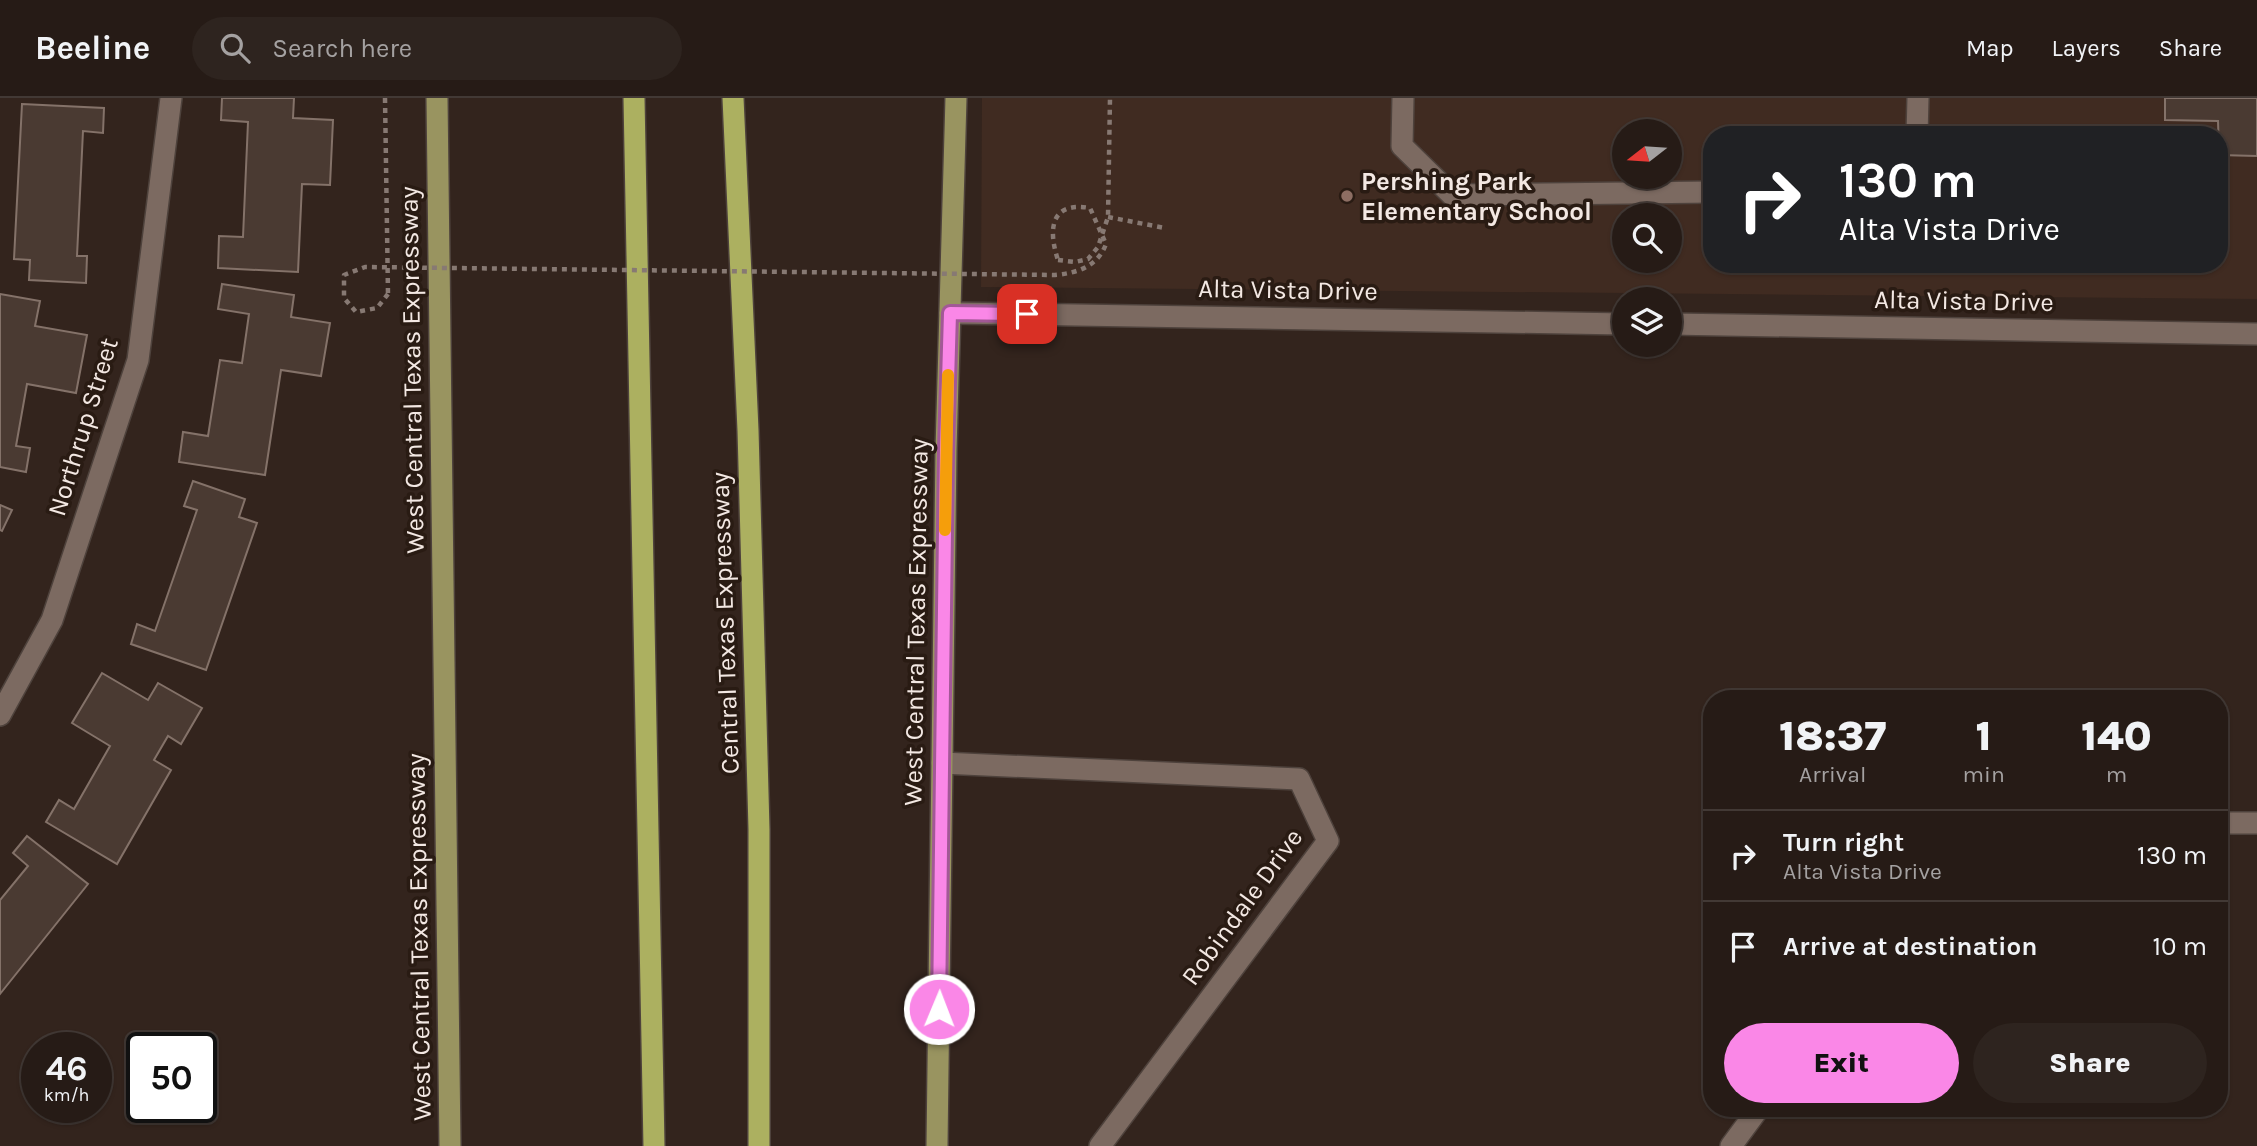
<!DOCTYPE html>
<html lang="en">
<head>
<meta charset="utf-8">
<style>
	body { margin:0; font-family:Karla,sans-serif; background:#2e241f; color:#f1f3f6; height:100vh; display:flex; flex-direction:column; font-size:26px; white-space:nowrap }
	* { box-sizing:border-box; margin:0 }
	p { font-size:23px; color:#a4a1a1 }
	.icon { flex:none; width:38px; height:38px; fill:none; stroke:currentColor; stroke-width:2; stroke-linecap:round; stroke-linejoin:round }
	.map { position:relative; flex:1; overflow:hidden }
	.panel { position:absolute; left:1703px; top:592px; width:525px; height:427px; display:flex; flex-direction:column; background:#261b16; border-radius:28px; box-shadow:0 2px 5px #0004,0 0 0 2px #423935 }
	.panel>* { flex:none }
	.guide { position:absolute; left:1703px; top:28px; width:525px; height:147px; border-radius:28px; box-shadow:0 2px 5px #0004,0 0 0 2px #423935; background:#202124; color:#fff; overflow:hidden }
	.needle { width:46px; rotate:253deg }
	.controls { position:absolute; left:1612px; top:21px; display:grid; gap:14px }
	.controls a { display:grid; place-items:center; width:70px; height:70px; border-radius:50%; background:#261b16; box-shadow:0 2px 5px #0004,0 0 0 2px #423935; font-size:35px }
	.speed { position:absolute; left:21px; top:934px; display:flex; gap:14px; font-size:35px; font-weight:700; text-align:center }
	.speed>* { display:grid; place-content:center; width:91px; height:91px; border-radius:50%; background:#261b16; box-shadow:0 2px 5px #0004,0 0 0 2px #423935; line-height:1 }
	.speed small { font-size:18px; font-weight:400 }
	.speed .limit { border:4px solid #111; border-radius:10px; background:#fff; color:#111 }
	.pin { position:absolute; display:grid; place-items:center; width:60px; height:60px; color:#fff; margin:-30px; border-radius:14px; box-shadow:0 4px 10px #0006 }
	.me { position:absolute; width:77px; margin:-38px; rotate:1deg; stroke-linejoin:round; filter:drop-shadow(0 0 5px #0008) }
	.turn { display:flex; align-items:center; gap:24px; height:147px; padding:0 21px; font-size:32px }
	.turn .icon { width:91px; height:91px; stroke-width:2.5 }
	.turn b { display:block; font-size:49px; line-height:60px }
	.eta { display:flex; justify-content:space-evenly; align-items:center; height:119px; text-align:center }
	.eta b { font-size:42px; font-weight:800; line-height:49px }
	.button { display:flex; gap:14px; margin-top:auto; padding:14px 21px }
	.button a { flex:1; height:80px; border-radius:42px; background:#fa87e7; color:#111; font-size:28px; font-weight:800; line-height:80px; text-align:center }
	.button a+a { background:#2e241f; color:#f1f3f6 }
	ul { padding:0; list-style:none }
	li { display:flex; align-items:center; gap:21px; height:91px; padding:0 21px; border-top:2px solid #423935 }
	li div { flex:1 }
	li b { display:block; font-size:26px }
	li em { font-style:normal }
	header { display:flex; align-items:center; gap:42px; box-sizing:border-box; height:98px; padding:0 35px; background:#261b16; border-bottom:2px solid #423935 }
	header strong { font-size:33px }
	nav { display:flex; gap:38px; margin-inline-start:auto; font-size:24px }
	.search { width:490px; height:63px; background:#2e241f; display:flex; align-items:center; gap:18px; box-sizing:border-box; padding:0 24px; border-radius:38px; color:#a4a1a1; font-size:26px }
	.map>svg:first-child { display:block }
</style>
</head>
<body>
<header>
<strong>Beeline</strong>
<div class="search"><svg class="icon" aria-label="search" viewBox="0 0 24 24"><circle cx="10" cy="10" r="6"/><path d="M15 15l6 6"/></svg>Search here</div>
<nav><a>Map</a><a>Layers</a><a>Share</a></nav>
</header>
<div class="map">
<svg width="2257" height="1048" viewBox="0 0 2257 1048">
	<rect width="100%" height="100%" fill="#33241d"/>
	<path fill="#402b21" fill-rule="evenodd" d="M982 0H2257V201L981 189ZM1624 33H1670V79H1624ZM1712 37H2219V166H1712ZM1624 117H1670V163H1624Z"/>
	<g fill="#4a3a32" stroke="#847269" stroke-width="2">
		<path d="M222 0H294L293 20 333 22 330 87 302 86 298 174 218 170 219 138 243 139 248 24 221 22Z"/>
		<path d="M2165 0H2257V58L2219 57 2218 23 2165 22Z"/>
		<path d="M22 6 104 10 103 35 83 33 77 158H87L86 185 29 182 30 162 14 161Z"/>
		<path d="M222 186 294 197 291 219 330 225 321 278 281 272 265 377 179 364 183 334 208 338 220 262 242 265 249 216 218 211Z"/>
		<path d="M0 196 40 203 35 228 87 237 76 295 27 286 16 348 30 350 26 374 0 369Z"/>
		<path d="M193 383 245 401 239 419 257 425 206 572 131 546 137 526 155 533 197 412 184 408Z"/>
		<path d="M0 407 12 412 2 433 0 432Z"/>
		<path d="M102 575 148 602 158 585 202 610 181 646 168 638 154 662 171 672 117 766 46 724 59 702 74 711 110 648 72 625Z"/>
		<path d="M27 738 88 786 0 896V802L28 768 13 755Z"/>
	</g>
	<g fill="none" stroke-linecap="round" stroke-linejoin="round">
		<g stroke="#4e423c" stroke-width="24">
			<g id="minor">
				<path d="M1403 0 1402 48 1452 97 1712 94"/>
				<path d="M1917 37 1918 0"/>
				<path d="M950 215 1624 226"/>
				<path d="M1670 226 2257 236"/>
				<path d="M0 617 52 522 138 262 171 0"/>
				<path d="M942 665 1299 681 1328 743 1100 1048"/>
				<path d="M2219 725H2257"/>
				<path d="M1731 1048 1759 1010"/>
			</g>
		</g>
		<g stroke="#4e423c" stroke-width="24">
			<g id="major">
				<path d="M437 0 450 1048"/>
				<path d="M937 1048 946 352 956 0"/>
			</g>
		</g>
		<g stroke="#4e423c" stroke-width="24">
			<g id="highway">
				<path d="M634 0 654 1048"/>
				<path d="M733 0 748 332 759 731V1048"/>
			</g>
		</g>
		<g stroke="#877973" stroke-width="4.5" stroke-dasharray="5 5" stroke-linecap="butt">
			<path d="M385 0 388 196"/>
			<path d="M1108 119 1165 130"/>
			<path d="M1058 162 1075 164 1088 161 1098 149 1108 119 1110 0"/>
		</g>
		<use href="#minor" stroke="#7c6a61" stroke-width="21"/>
		<use href="#major" stroke="#999460" stroke-width="21"/>
		<use href="#highway" stroke="#acb060" stroke-width="21"/>
		<path stroke="#877973" stroke-width="4.5" stroke-dasharray="5 5" stroke-linecap="butt" d="M388 196 377 210 356 214 344 200V177L365 169 1055 177C1078 175 1098 168 1106 146L1090 110C1050 103 1048 132 1058 162"/>
	</g>
	<g fill="none" stroke-linecap="round" stroke-linejoin="round">
		<g stroke="#a25896" stroke-width="18">
			<path id="route" d="M939 911 946 352 950 215 1027 216"/>
		</g>
		<use href="#route" stroke="#fa87e7" stroke-width="12"/>
		<path stroke="#f59e0b" stroke-width="12" d="M945 432 948 277"/>
	</g>
	<circle fill="#8d6e63" stroke="#291b13" stroke-width="2.5" cx="1347" cy="98" r="7"/>
	<g text-anchor="middle" dominant-baseline="central" stroke-width="7" stroke-linejoin="round" paint-order="stroke">
		<g font-size="26" font-weight="bold" fill="#f3e8e3" stroke="#291b13" text-anchor="start">
			<text x="1361" y="83">Pershing Park<tspan x="1361" dy="30">Elementary School</tspan></text>
		</g>
		<g font-size="26" fill="#f3e8e3" stroke="#291b13">
			<text transform="translate(1288 192) rotate(1)">Alta Vista Drive</text>
			<text transform="translate(1964 203) rotate(1)">Alta Vista Drive</text>
			<text transform="translate(412 272) rotate(-91)">West Central Texas Expressway</text>
			<text transform="translate(83 329) rotate(-73)">Northrup Street</text>
			<text transform="translate(916 524) rotate(-89)">West Central Texas Expressway</text>
			<text transform="translate(725 525) rotate(-92)">Central Texas Expressway</text>
			<text transform="translate(1242 809) rotate(-54)">Robindale Drive</text>
			<text transform="translate(419 839) rotate(-91)">West Central Texas Expressway</text>
		</g>
	</g>
</svg>
<div class="controls">
<a><svg class="needle" viewBox="-14 -14 28 28"><path d="M0-13l5 13h-10z" fill="#e53935"/><path d="M0 13l5-13h-10z" fill="#a4a1a1"/></svg></a>
<a><svg class="icon" aria-label="search" viewBox="0 0 24 24"><circle cx="10" cy="10" r="6"/><path d="M15 15l6 6"/></svg></a>
<a><svg class="icon" aria-label="layers" viewBox="0 0 24 24"><path d="M12 4l9 5-9 5-9-5zM3 14l9 5 9-5"/></svg></a>
</div>
<div class="speed"><div>46<small>km/h</small></div><div class="limit">50</div></div>
<div class="pin" style="left:1027px;top:216px;background:#d93025"><svg class="icon" aria-label="arrive" viewBox="0 0 24 24"><path d="M6 21V4h12l-3 4 3 4H6"/></svg></div>
<svg class="me" style="left:939px;top:911px" viewBox="-20 -20 40 40"><circle r="17" fill="#fa87e7" stroke="#fff" stroke-width="3"/><path d="M0-11L8 9 0 5-8 9z" fill="#fff"/></svg>
<div class="guide">
<div class="turn"><svg class="icon" aria-label="right" viewBox="0 0 24 24"><path d="M7 20v-9h11M14 6l5 5-5 5"/></svg><div><b>130 m</b>Alta Vista Drive</div></div>
</div>
<section class="panel">
<div class="eta">
<div><b>18:37</b><p>Arrival</p></div>
<div><b>1</b><p>min</p></div>
<div><b>140</b><p>m</p></div>
</div>
<ul>
<li><svg class="icon" aria-label="right" viewBox="0 0 24 24"><path d="M7 20v-9h11M14 6l5 5-5 5"/></svg><div><b>Turn right</b><p>Alta Vista Drive</p></div><em>130 m</em></li>
<li><svg class="icon" aria-label="arrive" viewBox="0 0 24 24"><path d="M6 21V4h12l-3 4 3 4H6"/></svg><div><b>Arrive at destination</b></div><em>10 m</em></li>
</ul>
<div class="button"><a>Exit</a><a>Share</a></div>
</section>
</div>
</body>
</html>
